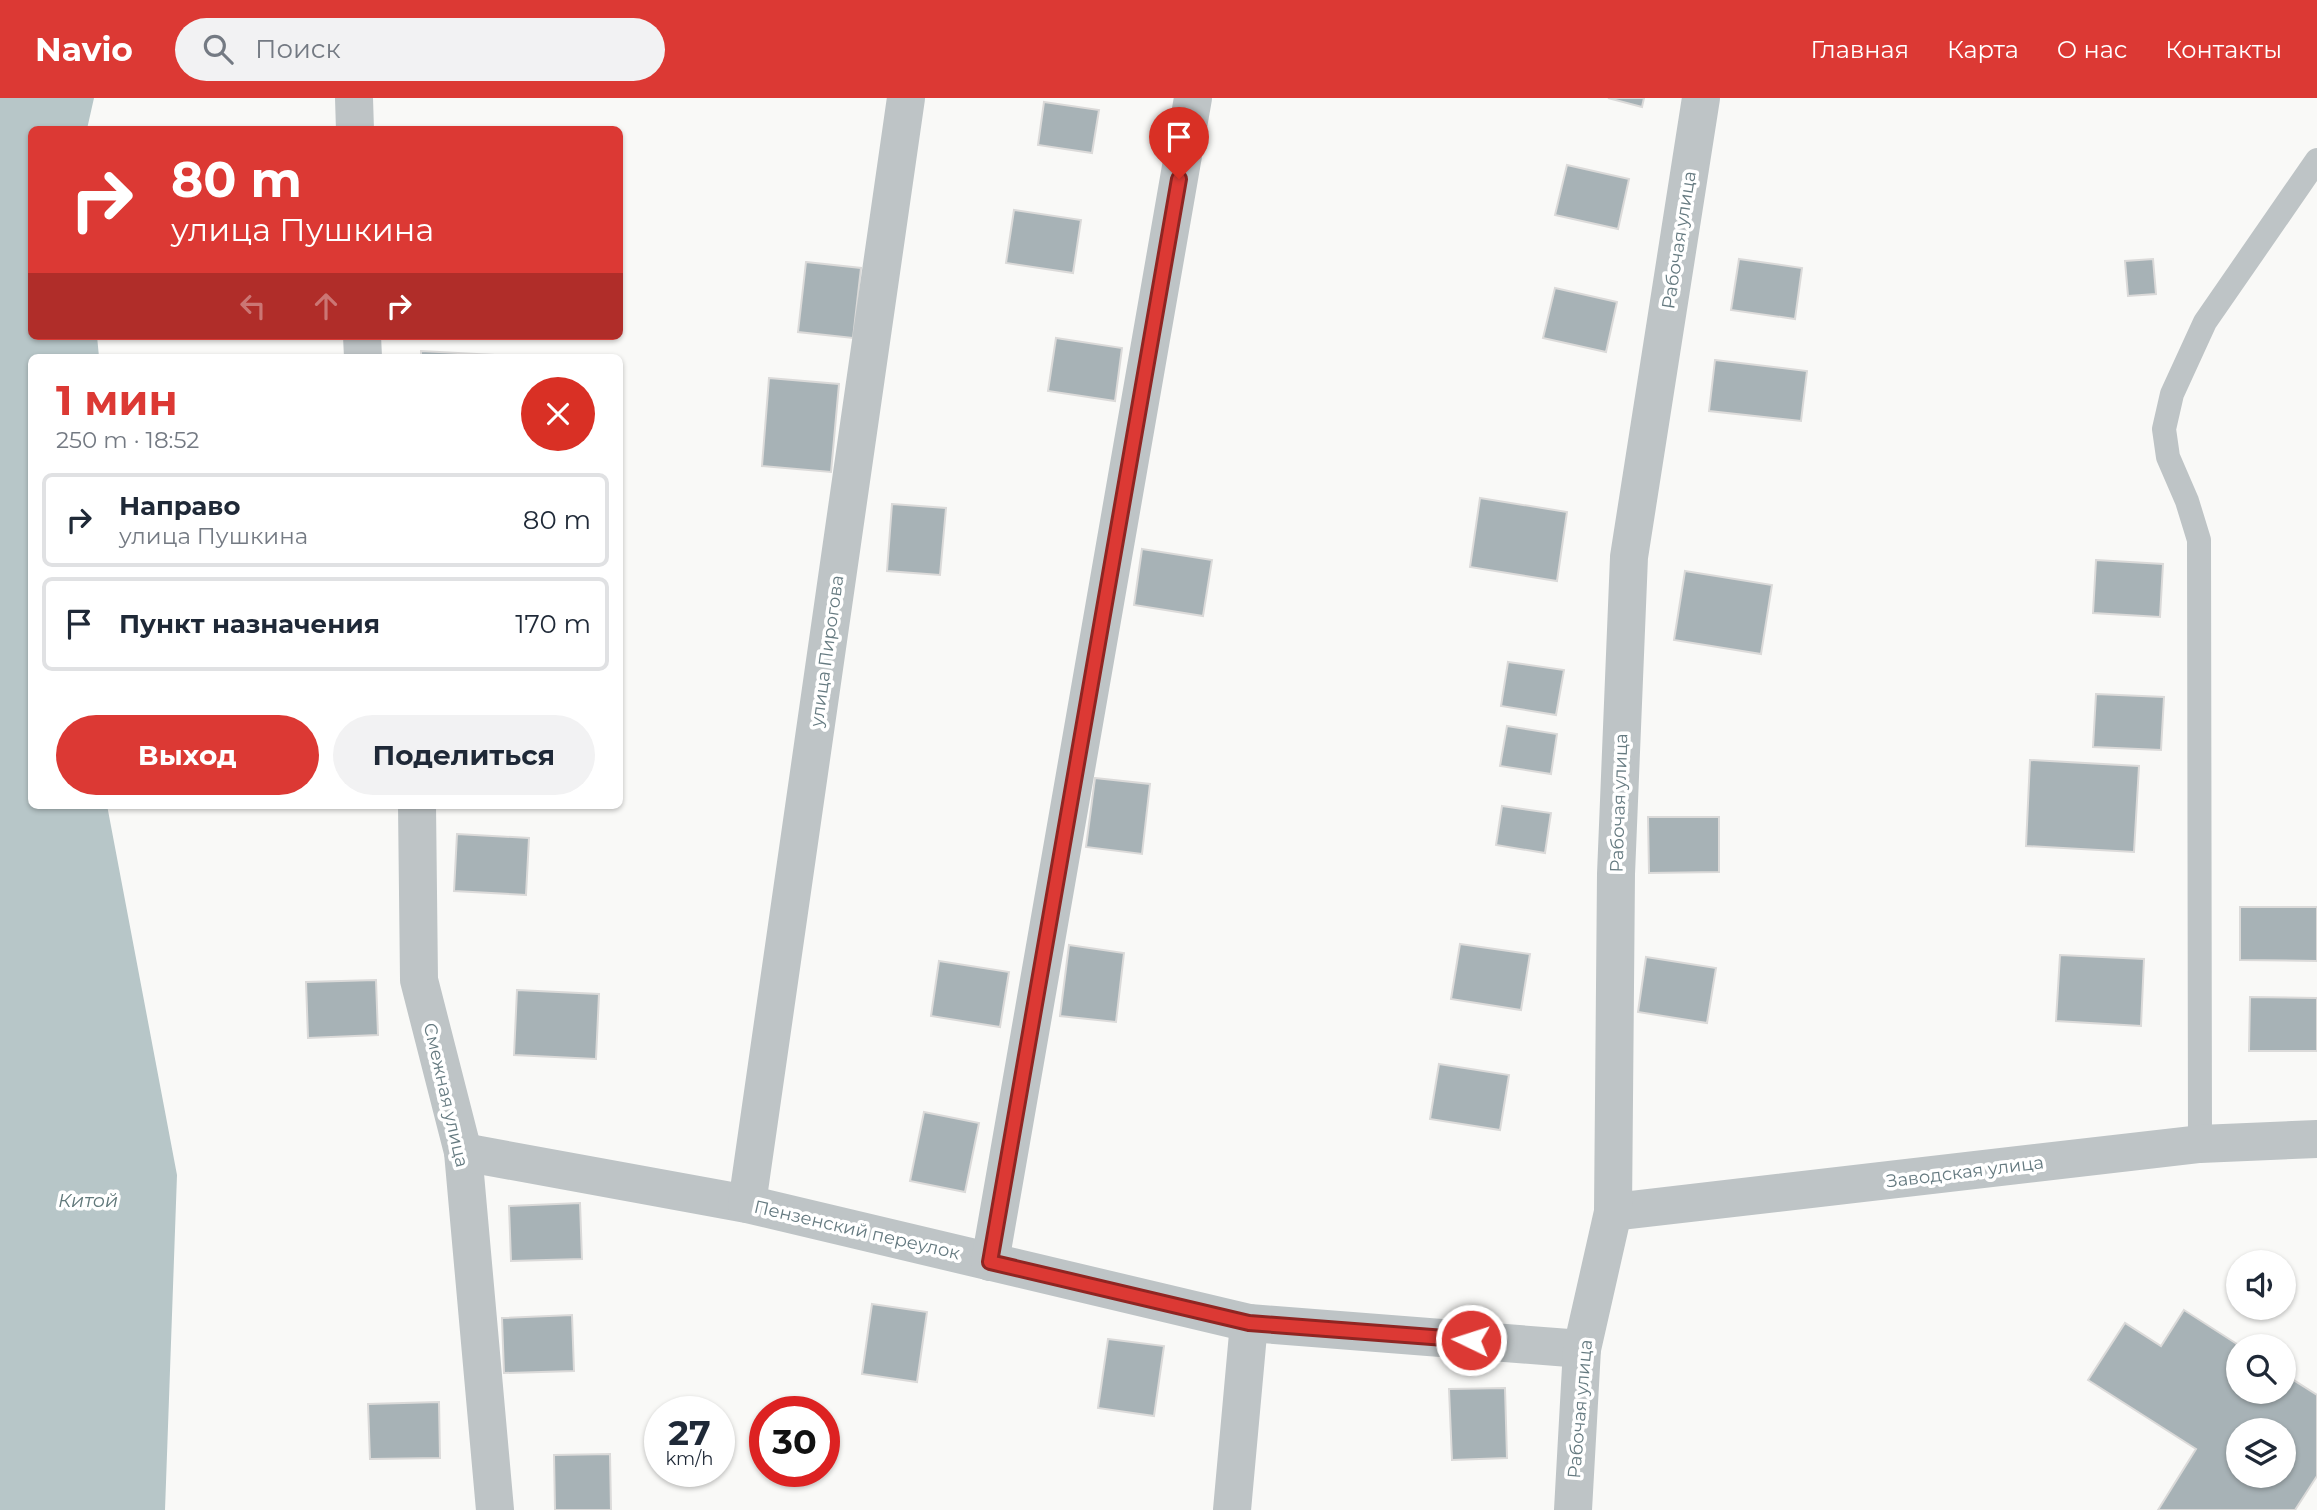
<!DOCTYPE html>
<html lang="ru">
<head>
<meta charset="utf-8">
<style>
	body { margin:0; font-family:Montserrat,sans-serif; background:#f2f2f3; color:#1f2937; height:100vh; display:flex; flex-direction:column; font-size:26px; white-space:nowrap }
	* { box-sizing:border-box; margin:0 }
	p { font-size:23px; color:#747a83 }
	.icon { flex:none; width:38px; height:38px; fill:none; stroke:currentColor; stroke-width:2; stroke-linecap:round; stroke-linejoin:round }
	.map { position:relative; flex:1; overflow:hidden }
	.sheet { position:absolute; left:28px; top:256px; width:595px; height:455px; display:flex; flex-direction:column; background:#fff; border-radius:10px; box-shadow:0 2px 5px #0004 }
	.sheet>* { flex:none }
	.top-card { position:absolute; left:28px; top:28px; width:595px; height:214px; border-radius:10px; box-shadow:0 2px 5px #0004; background:#dc3934; color:#fff; overflow:hidden }
	.tools { position:absolute; left:2226px; top:1152px; display:grid; gap:14px }
	.tools a { display:grid; place-items:center; width:70px; height:70px; border-radius:50%; background:#fff; box-shadow:0 2px 5px #0004; font-size:35px }
	.speed { position:absolute; left:644px; top:1298px; display:flex; gap:14px; font-size:35px; font-weight:700; text-align:center }
	.speed>* { display:grid; place-content:center; width:91px; height:91px; border-radius:50%; background:#fff; box-shadow:0 2px 5px #0004; line-height:1 }
	.speed small { font-size:18px; font-weight:400 }
	.speed .limit { border:10px solid #d22; background:#fff; color:#111 }
	.pin { position:absolute; display:grid; place-items:center; width:60px; height:60px; color:#fff; margin:-72px -30px; border-radius:50% 50% 50% 0; rotate:-45deg; box-shadow:0 0 7px #0007 }
	.pin .icon { rotate:45deg }
	.me { position:absolute; width:77px; margin:-38px; rotate:274deg; stroke-linejoin:round; filter:drop-shadow(0 0 5px #0008) }
	.turn { display:flex; align-items:center; gap:24px; height:147px; padding:0 28px; font-size:32px }
	.turn .icon { width:91px; height:91px; stroke-width:2.5 }
	.turn b { display:block; font-size:49px; line-height:60px }
	.lanes { display:flex; align-items:center; height:66px; padding:0 28px; background:#0003; justify-content:center; gap:35px; direction:ltr }
	.lanes .off { opacity:.35 }
	.round { display:grid; place-items:center; flex:none; width:74px; height:74px; border-radius:37px; background:#f2f2f3 }
	.overview { display:flex; align-items:center; justify-content:space-between; height:119px; padding:0 28px }
	h1 { font-size:42px; font-weight:700; line-height:52px; color:#dc3934 }
	.action { display:flex; gap:14px; margin-top:auto; padding:14px 28px }
	.action a { flex:1; height:80px; border-radius:42px; background:#dc3934; color:#fff; font-size:28px; font-weight:700; line-height:80px; text-align:center }
	.action a+a { background:#f2f2f3; color:#1f2937 }
	ul { padding:0; list-style:none }
	li { display:flex; align-items:center; gap:21px; height:94px; margin:0 14px 10px; padding:0 14px; border:4px solid #e0e1e3; border-radius:10px }
	li div { flex:1 }
	li b { display:block; font-size:26px }
	li em { font-style:normal }
	header { display:flex; align-items:center; gap:42px; box-sizing:border-box; height:98px; padding:0 35px; background:#dc3934; color:#fff }
	header strong { font-size:33px }
	nav { display:flex; gap:38px; margin-inline-start:auto; font-size:24px }
	.search { width:490px; height:63px; background:#f2f2f3; display:flex; align-items:center; gap:18px; box-sizing:border-box; padding:0 24px; border-radius:38px; color:#747a83; font-size:26px }
	.map>svg:first-child { display:block }
</style>
</head>
<body>
<header>
<strong>Navio</strong>
<div class="search"><svg class="icon" aria-label="search" viewBox="0 0 24 24"><circle cx="10" cy="10" r="6"/><path d="M15 15l6 6"/></svg>Поиск</div>
<nav><a>Главная</a><a>Карта</a><a>О нас</a><a>Контакты</a></nav>
</header>
<div class="map">
<svg width="2317" height="1412" viewBox="0 0 2317 1412">
	<rect width="100%" height="100%" fill="#f9f9f7"/>
	<path fill="#b7c6c8" d="M0 0H94L87 31 32 32V238H97L99 259H32V707H107L177 1077 165 1412H0Z"/>
	<g fill="#a7b2b6" stroke="#dbdad9" stroke-width="2" fill-rule="evenodd">
		<path d="M1608 0H1644L1642 9Z"/>
		<path d="M1044 4 1099 12 1092 55 1038 47Z"/>
		<path d="M1567 67 1629 81 1618 131 1555 117Z"/>
		<path d="M1014 112 1081 122 1073 175 1006 165Z"/>
		<path d="M1739 161 1802 170 1795 221 1731 212Z"/>
		<path d="M2153 161 2156 196 2128 198 2125 163Z"/>
		<path d="M806 164 861 170 853 240 798 234Z"/>
		<path d="M1555 190 1617 204 1606 254 1543 240Z"/>
		<path d="M1056 240 1122 250 1115 303 1048 293Z"/>
		<path d="M421 253 494 257V259H421Z"/>
		<path d="M1715 262 1807 273 1801 323 1709 313Z"/>
		<path d="M769 280 839 286 831 374 762 368Z"/>
		<path d="M1480 400 1567 414 1557 483 1470 469Z"/>
		<path d="M892 406 946 410 940 477 887 473Z"/>
		<path d="M1142 451 1212 462 1203 518 1134 507Z"/>
		<path d="M2096 462 2163 466 2160 519 2093 515Z"/>
		<path d="M1685 473 1772 487 1761 556 1674 542Z"/>
		<path d="M1508 564 1564 572 1556 617 1501 608Z"/>
		<path d="M2096 596 2164 599 2161 652 2093 649Z"/>
		<path d="M1507 628 1557 636 1551 676 1500 668Z"/>
		<path d="M2030 662 2139 668 2134 754 2026 748Z"/>
		<path d="M1095 680 1150 686 1142 756 1086 749Z"/>
		<path d="M1502 708 1551 715 1545 755 1496 747Z"/>
		<path d="M1648 719H1719V774L1649 775Z"/>
		<path d="M457 736 529 740 526 797 454 793Z"/>
		<path d="M2240 809H2317V863L2240 862Z"/>
		<path d="M1460 846 1530 856 1521 912 1451 901Z"/>
		<path d="M1069 847 1124 855 1116 924 1060 918Z"/>
		<path d="M2060 857 2144 861 2141 928 2056 923Z"/>
		<path d="M1646 859 1716 870 1707 925 1638 914Z"/>
		<path d="M939 863 1009 874 1000 929 931 918Z"/>
		<path d="M376 882 378 937 308 940 306 884Z"/>
		<path d="M517 892 599 896 596 961 514 957Z"/>
		<path d="M2250 899 2317 900V953H2249Z"/>
		<path d="M1439 966 1509 977 1500 1032 1430 1021Z"/>
		<path d="M924 1014 979 1025 965 1094 910 1083Z"/>
		<path d="M580 1105 582 1161 511 1163 509 1108Z"/>
		<path d="M872 1206 927 1214 917 1284 862 1276Z"/>
		<path d="M2184 1212 2240 1248 2238 1293H2284V1276L2317 1297V1378L2295 1412H2158L2196 1351 2088 1282 2125 1225 2161 1248ZM2238 1332H2284V1377H2238Z"/>
		<path d="M572 1217 574 1273 504 1275 502 1220Z"/>
		<path d="M1108 1241 1164 1248 1154 1318 1098 1310Z"/>
		<path d="M1505 1290 1507 1360 1452 1362 1449 1291Z"/>
		<path d="M439 1304 440 1360 370 1361 368 1306Z"/>
		<path d="M610 1356 611 1412H555L554 1357Z"/>
	</g>
	<g fill="none" stroke-linecap="round" stroke-linejoin="round">
		<path stroke="#bec4c6" stroke-width="24" d="M2200 1046 2199 442 2187 403 2168 359 2164 331 2172 296 2205 224 2317 62"/>
		<g stroke="#bec4c6" stroke-width="38">
			<path d="M354 0 355 32"/>
			<path d="M362 238 363 259"/>
			<path d="M417 707 419 882 463 1054 495 1412"/>
			<path d="M463 1054 747 1106 1249 1225 1582 1251"/>
			<path d="M747 1106 906 0"/>
			<path d="M1613 1114 2200 1046 2317 1041"/>
			<path d="M990 1164 1193 0"/>
			<path d="M1232 1412 1249 1225"/>
			<path d="M1573 1412 1582 1251 1613 1114 1616 776 1629 459 1701 0"/>
		</g>
	</g>
	<g fill="none" stroke-linecap="round" stroke-linejoin="round">
		<g stroke="#8f2522" stroke-width="18">
			<path id="route" d="M1179 81 990 1164 1249 1225 1471 1242"/>
		</g>
		<use href="#route" stroke="#dc3934" stroke-width="12"/>
	</g>
	<g text-anchor="middle" dominant-baseline="central" stroke-width="7" stroke-linejoin="round" paint-order="stroke">
		<g font-size="18" fill="#657a80" stroke="#fff">
			<text transform="translate(1679 142) rotate(-81)">Рабочая улица</text>
			<text transform="translate(827 553) rotate(-82)">улица Пирогова</text>
			<text transform="translate(1619 705) rotate(-88)">Рабочая улица</text>
			<text transform="translate(446 997) rotate(77)">Смежная улица</text>
			<text transform="translate(1965 1074) rotate(-7)">Заводская улица</text>
			<text transform="translate(857 1132) rotate(13)">Пензенский переулок</text>
			<text transform="translate(1580 1311) rotate(-85)">Рабочая улица</text>
		</g>
		<g font-size="19" font-style="italic" fill="#60787a" stroke="#fff">
			<text x="88" y="1102">Китой</text>
		</g>
	</g>
</svg>
<div class="tools">
<a><svg class="icon" aria-label="sound" viewBox="0 0 24 24"><path d="M4 9h4l5-4v14l-5-4H4zM17 9q2 3 0 6"/></svg></a>
<a><svg class="icon" aria-label="search" viewBox="0 0 24 24"><circle cx="10" cy="10" r="6"/><path d="M15 15l6 6"/></svg></a>
<a><svg class="icon" aria-label="layers" viewBox="0 0 24 24"><path d="M12 4l9 5-9 5-9-5zM3 14l9 5 9-5"/></svg></a>
</div>
<div class="speed"><div>27<small>km/h</small></div><div class="limit">30</div></div>
<div class="pin" style="left:1179px;top:81px;background:#d93025"><svg class="icon" aria-label="arrive" viewBox="0 0 24 24"><path d="M6 21V4h12l-3 4 3 4H6"/></svg></div>
<svg class="me" style="left:1471px;top:1242px" viewBox="-20 -20 40 40"><circle r="17" fill="#dc3934" stroke="#fff" stroke-width="3"/><path d="M0-11L8 9 0 5-8 9z" fill="#fff"/></svg>
<div class="top-card">
<div class="turn"><svg class="icon" aria-label="right" viewBox="0 0 24 24"><path d="M7 20v-9h11M14 6l5 5-5 5"/></svg><div><b>80 m</b>улица Пушкина</div></div>
<div class="lanes"><svg class="icon off" aria-label="left" viewBox="0 0 24 24"><path d="M17 20v-9H6M10 6l-5 5 5 5"/></svg><svg class="icon off" aria-label="ahead" viewBox="0 0 24 24"><path d="M12 20V5M6 11l6-6 6 6"/></svg><svg class="icon" aria-label="right" viewBox="0 0 24 24"><path d="M7 20v-9h11M14 6l5 5-5 5"/></svg></div>
</div>
<section class="sheet">
<div class="overview"><div><h1>1 мин</h1><p>250 m · 18:52</p></div><a class="round" style="background:#d93025;color:#fff"><svg class="icon" aria-label="close" viewBox="0 0 24 24"><path d="M6 6l12 12M18 6L6 18"/></svg></a></div>
<ul>
<li><svg class="icon" aria-label="right" viewBox="0 0 24 24"><path d="M7 20v-9h11M14 6l5 5-5 5"/></svg><div><b>Направо</b><p>улица Пушкина</p></div><em>80 m</em></li>
<li><svg class="icon" aria-label="arrive" viewBox="0 0 24 24"><path d="M6 21V4h12l-3 4 3 4H6"/></svg><div><b>Пункт назначения</b></div><em>170 m</em></li>
</ul>
<div class="action"><a>Выход</a><a>Поделиться</a></div>
</section>
</div>
</body>
</html>
